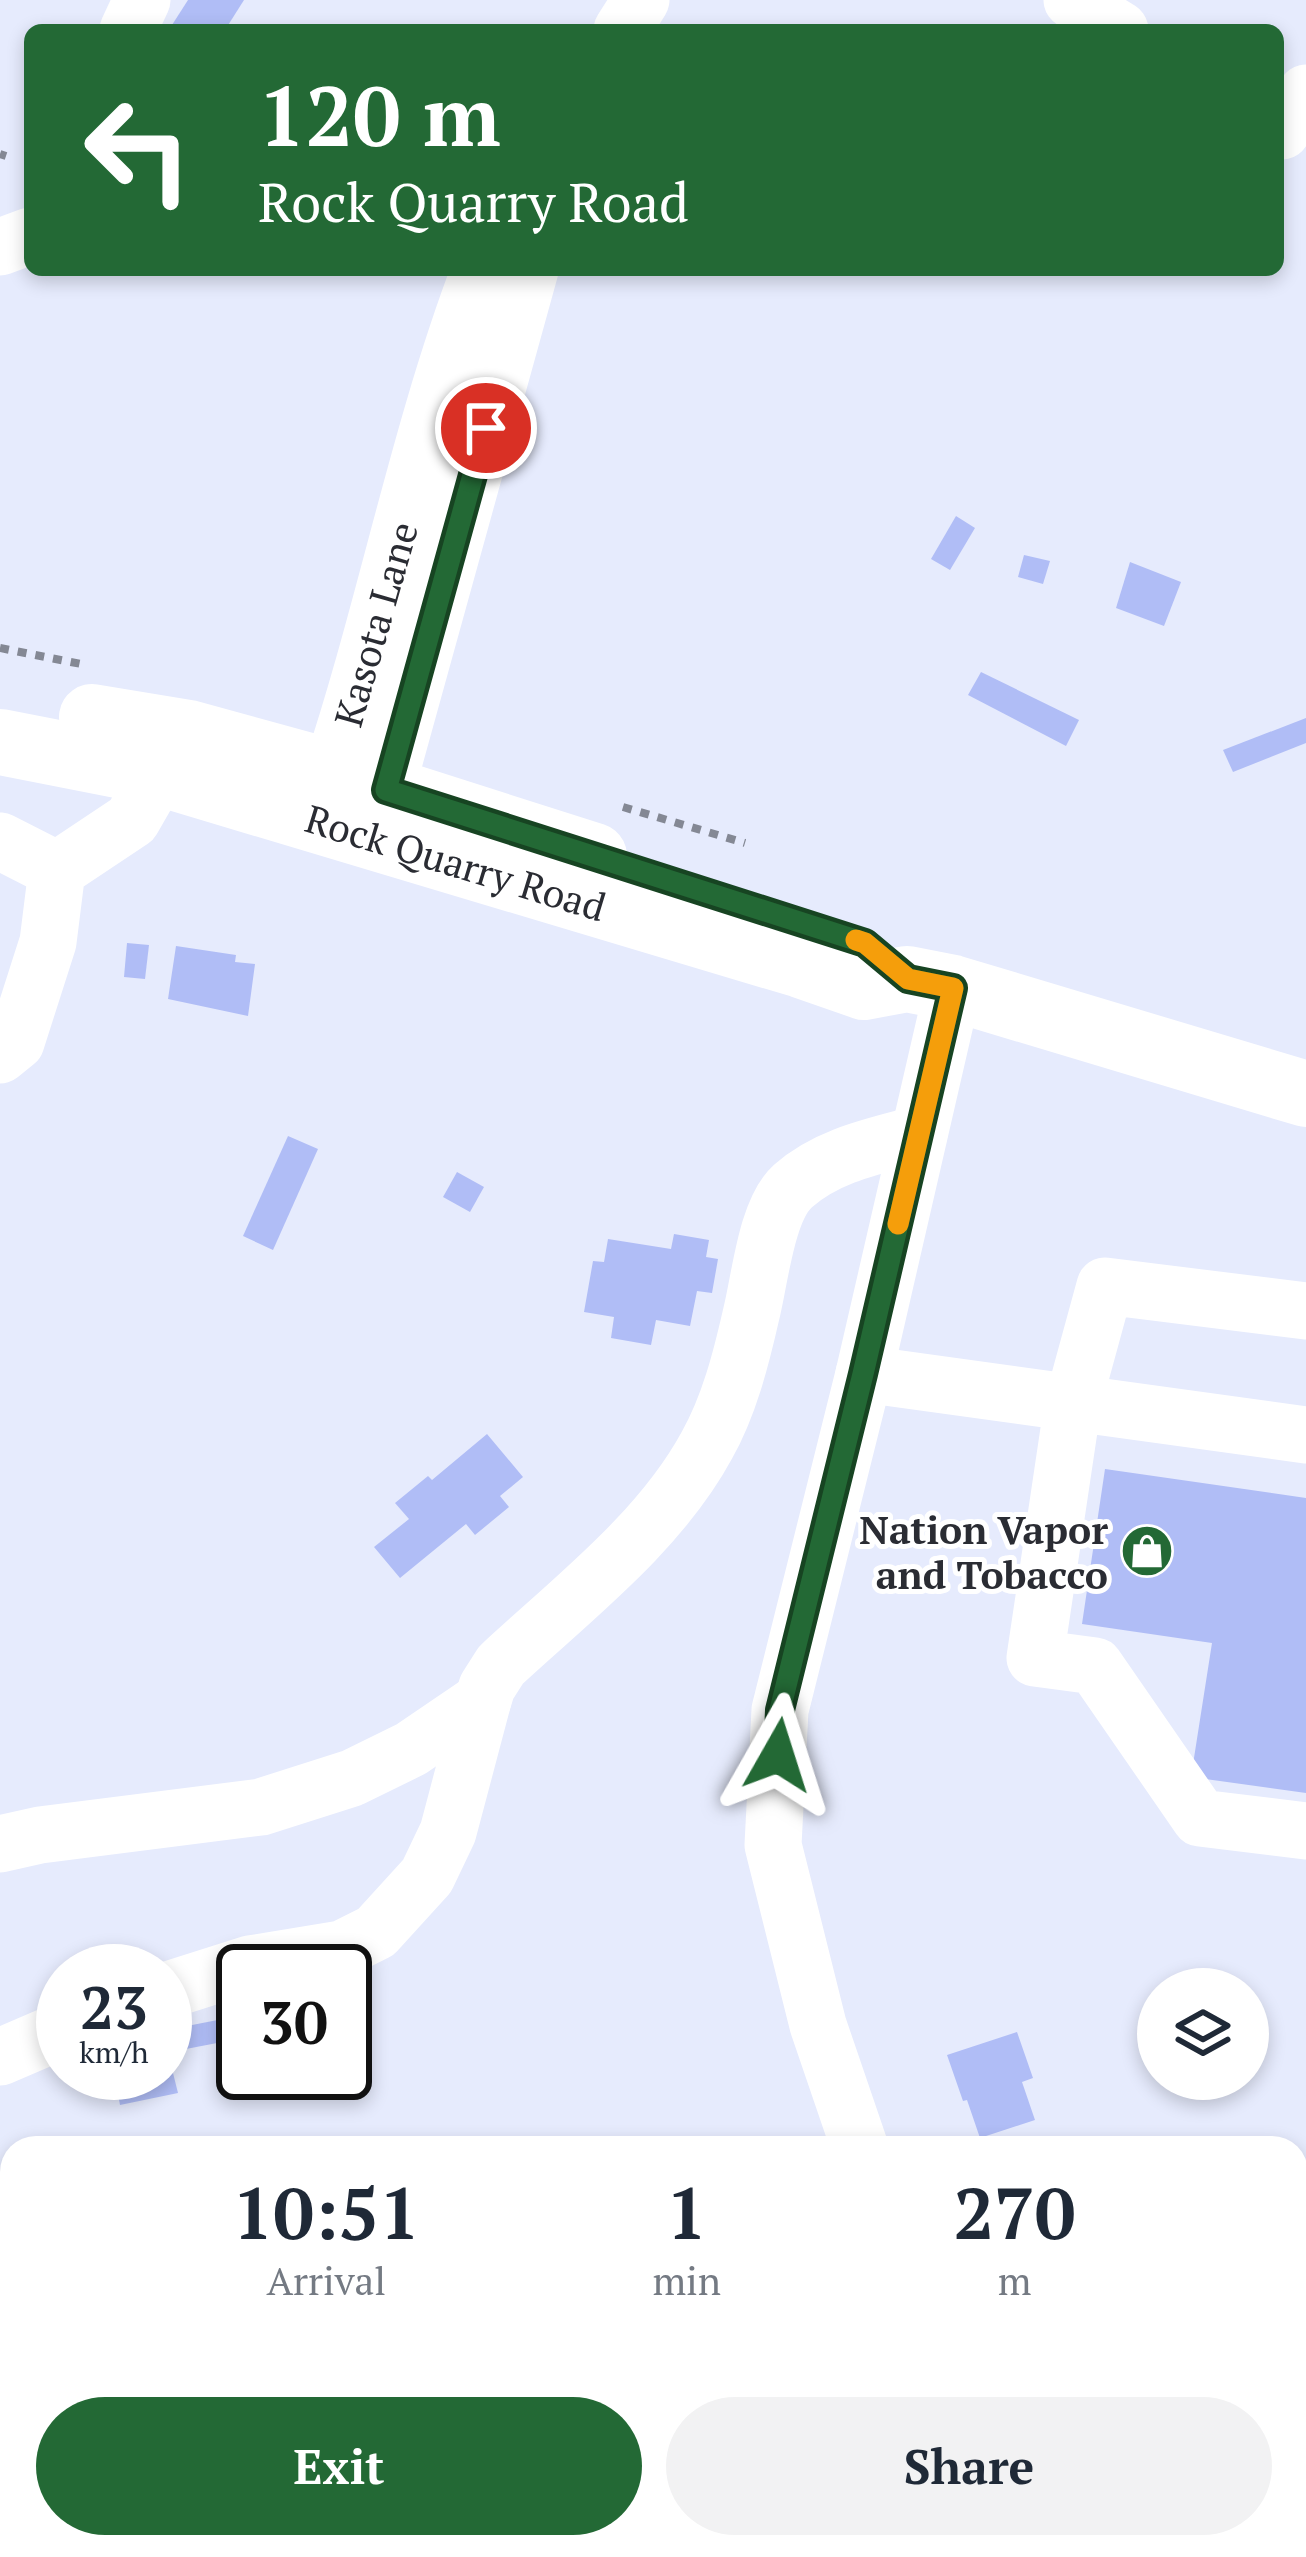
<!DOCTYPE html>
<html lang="en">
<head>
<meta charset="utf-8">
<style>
	body { margin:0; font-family:"PT Serif",serif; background:#f2f2f3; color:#1f2937; height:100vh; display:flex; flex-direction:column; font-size:45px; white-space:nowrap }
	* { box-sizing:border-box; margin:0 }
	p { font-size:39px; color:#747a83 }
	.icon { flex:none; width:66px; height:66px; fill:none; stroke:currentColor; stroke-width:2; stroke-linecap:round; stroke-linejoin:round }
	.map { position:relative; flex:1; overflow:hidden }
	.details { position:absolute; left:0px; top:2136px; width:1308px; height:423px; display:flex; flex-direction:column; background:#fff; border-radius:36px 36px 0 0; box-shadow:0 6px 18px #0003 }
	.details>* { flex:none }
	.hud { position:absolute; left:24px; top:24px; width:1260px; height:252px; border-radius:18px; box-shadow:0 6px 18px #0003; background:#236935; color:#fff; overflow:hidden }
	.tools { position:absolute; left:1137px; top:1968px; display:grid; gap:24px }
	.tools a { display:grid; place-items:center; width:132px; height:132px; border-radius:50%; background:#fff; box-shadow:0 6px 18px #0003; font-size:60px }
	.speed { position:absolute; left:36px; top:1944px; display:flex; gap:24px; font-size:60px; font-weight:700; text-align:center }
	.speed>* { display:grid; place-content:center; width:156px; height:156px; border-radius:50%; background:#fff; box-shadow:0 6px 18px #0003; line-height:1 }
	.speed small { font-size:30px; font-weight:400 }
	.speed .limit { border:6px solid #111; border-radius:18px; background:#fff; color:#111 }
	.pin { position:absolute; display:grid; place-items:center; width:102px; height:102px; color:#fff; margin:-51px; border:6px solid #fff; border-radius:50%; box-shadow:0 3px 12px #0007 }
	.me { position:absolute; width:132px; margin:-66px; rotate:6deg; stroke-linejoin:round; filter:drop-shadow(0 0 9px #0008) }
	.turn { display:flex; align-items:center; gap:42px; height:252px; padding:0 36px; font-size:54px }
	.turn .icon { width:156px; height:156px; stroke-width:2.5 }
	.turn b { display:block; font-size:84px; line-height:102px }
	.eta { display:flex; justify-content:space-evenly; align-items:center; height:204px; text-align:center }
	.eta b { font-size:72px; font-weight:700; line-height:84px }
	.button { display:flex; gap:24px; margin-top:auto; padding:24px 36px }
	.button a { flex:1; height:138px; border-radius:72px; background:#236935; color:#fff; font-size:48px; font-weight:700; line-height:138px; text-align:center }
	.button a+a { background:#f2f2f3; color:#1f2937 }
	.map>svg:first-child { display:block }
</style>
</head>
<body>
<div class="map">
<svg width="1306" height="2557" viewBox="0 0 1306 2557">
	<rect width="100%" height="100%" fill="#e6ebfd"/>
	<g fill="#b0bdf6">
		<path d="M188 0H244L225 30H181L172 25Z"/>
		<path d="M956 516 975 528 950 570 931 559Z"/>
		<path d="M1024 555 1050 561 1043 584 1018 577Z"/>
		<path d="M1130 562 1181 582 1164 626 1116 608Z"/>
		<path d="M981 672 1079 720 1066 746 968 695Z"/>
		<path d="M1306 718V743L1233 772 1223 750Z"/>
		<path d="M127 943 149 945 145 979 124 977Z"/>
		<path d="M176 946 236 955 235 962 255 964 248 1016 168 999Z"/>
		<path d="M288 1136 318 1149 273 1250 243 1236Z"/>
		<path d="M457 1172 484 1187 470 1212 443 1197Z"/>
		<path d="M674 1234 709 1240 706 1257 718 1259 712 1293 697 1291 690 1326 656 1320 651 1345 611 1338 614 1317 584 1312 593 1261 604 1262 608 1239 671 1249Z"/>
		<path d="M487 1434 523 1477 500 1496 509 1507 475 1535 466 1524 400 1578 374 1547 409 1519 395 1503 428 1476 432 1480Z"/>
		<path d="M1105 1469 1306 1498V1793L1191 1777 1212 1643 1082 1624Z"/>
		<path d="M243 2015V2038L186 2049 182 2027Z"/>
		<path d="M1017 2032 1033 2078 1022 2082 1035 2120 980 2138 967 2100 963 2101 947 2055Z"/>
		<path d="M165 2041 178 2093 120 2105 114 2073H165Z"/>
		<path d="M12 2275V2354L0 2356V2277Z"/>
		<path d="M295 2547H403L402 2557H294Z"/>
		<path d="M1107 2547H1192L1196 2557H1111Z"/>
	</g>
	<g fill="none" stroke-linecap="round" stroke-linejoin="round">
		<g stroke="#848894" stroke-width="8" stroke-dasharray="9 9" stroke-linecap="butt">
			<path d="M0 154 6 156"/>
			<path d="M0 648 81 664"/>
			<path d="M623 807 745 843"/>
		</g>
		<g stroke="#fff" stroke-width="57">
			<path d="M1072 0 1120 30"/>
			<path d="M128 30 142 0"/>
			<path d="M622 30 641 0"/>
			<path d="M1282 131 1306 93"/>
			<path d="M0 247 30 236"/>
			<path d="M331 772C386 607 418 433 480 270"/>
			<path d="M386 790 530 270"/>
			<path d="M0 841 57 870"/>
			<path d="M0 1055 16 1042 48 942 57 870 132 820 159 773"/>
			<path d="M1306 1311 1105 1286 1073 1403 1035 1658 1095 1666 1200 1818 1306 1831"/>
			<path d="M864 1374 1306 1435"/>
			<path d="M0 1844 40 1835 261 1807 352 1778 411 1749 483 1700"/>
			<path d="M165 1991 250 1964 342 1949 376 1932 427 1876 448 1832 483 1700 487 1687 501 1665C572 1599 660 1532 707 1445 729 1406 741 1359 751 1315 760 1280 766 1210 793 1186 828 1155 875 1146 919 1134"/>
			<path d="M0 2057 63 2030"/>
			<path d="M860 2148 818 2025 773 1845 780 1710 864 1374 953 988"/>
			<path d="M0 2449 12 2447"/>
			<path d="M999 2547 1002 2557"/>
			<path d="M186 2557 187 2547"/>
		</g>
		<g stroke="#fff" stroke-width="66">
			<path d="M92 717 189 733 331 772 594 856"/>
			<path d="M0 742 159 773 801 965 864 987 907 979 953 988 1306 1094"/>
		</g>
	</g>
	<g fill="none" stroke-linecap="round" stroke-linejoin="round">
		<g stroke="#174422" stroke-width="30">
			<path id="route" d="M486 428 386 790 865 943 908 979 953 988 863 1374 780 1710 778 1755"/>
		</g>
		<use href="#route" stroke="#236935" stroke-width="21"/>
		<path stroke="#f59e0b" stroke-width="21" d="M856 940 865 943 908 979 953 988 898 1224"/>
	</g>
	<defs>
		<g id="shop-disc" transform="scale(2.7)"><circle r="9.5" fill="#236935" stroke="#fff"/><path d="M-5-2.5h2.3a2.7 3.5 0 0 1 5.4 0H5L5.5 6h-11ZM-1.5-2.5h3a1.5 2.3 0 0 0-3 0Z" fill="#fff"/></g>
	</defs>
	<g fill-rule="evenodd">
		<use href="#shop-disc" x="1147" y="1551"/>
	</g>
	<g text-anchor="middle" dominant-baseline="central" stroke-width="10" stroke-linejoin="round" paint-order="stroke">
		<g font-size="39" fill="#2a2c33" stroke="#fff">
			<text transform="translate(375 624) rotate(-74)">Kasota Lane</text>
			<text transform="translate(456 862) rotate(17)">Rock Quarry Road</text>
		</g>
		<g font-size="39" font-weight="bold" fill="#2a2c33" stroke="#fff" text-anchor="end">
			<text x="1108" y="1529">Nation Vapor<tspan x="1108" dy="45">and Tobacco</tspan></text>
		</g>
	</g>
</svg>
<div class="tools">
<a><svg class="icon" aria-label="layers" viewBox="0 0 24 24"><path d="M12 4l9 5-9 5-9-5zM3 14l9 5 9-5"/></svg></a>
</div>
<div class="speed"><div>23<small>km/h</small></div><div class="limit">30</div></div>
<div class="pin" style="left:486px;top:428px;background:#d93025"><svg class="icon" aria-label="arrive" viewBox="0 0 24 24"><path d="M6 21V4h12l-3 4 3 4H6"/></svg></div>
<svg class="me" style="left:778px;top:1755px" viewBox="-20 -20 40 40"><path d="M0-17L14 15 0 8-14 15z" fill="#236935" stroke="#fff" stroke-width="4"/></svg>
<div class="hud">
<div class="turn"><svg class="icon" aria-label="left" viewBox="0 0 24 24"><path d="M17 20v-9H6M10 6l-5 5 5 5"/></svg><div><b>120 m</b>Rock Quarry Road</div></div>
</div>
<section class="details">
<div class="eta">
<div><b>10:51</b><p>Arrival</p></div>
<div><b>1</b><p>min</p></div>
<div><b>270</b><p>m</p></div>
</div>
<div class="button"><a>Exit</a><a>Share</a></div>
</section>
</div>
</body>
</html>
